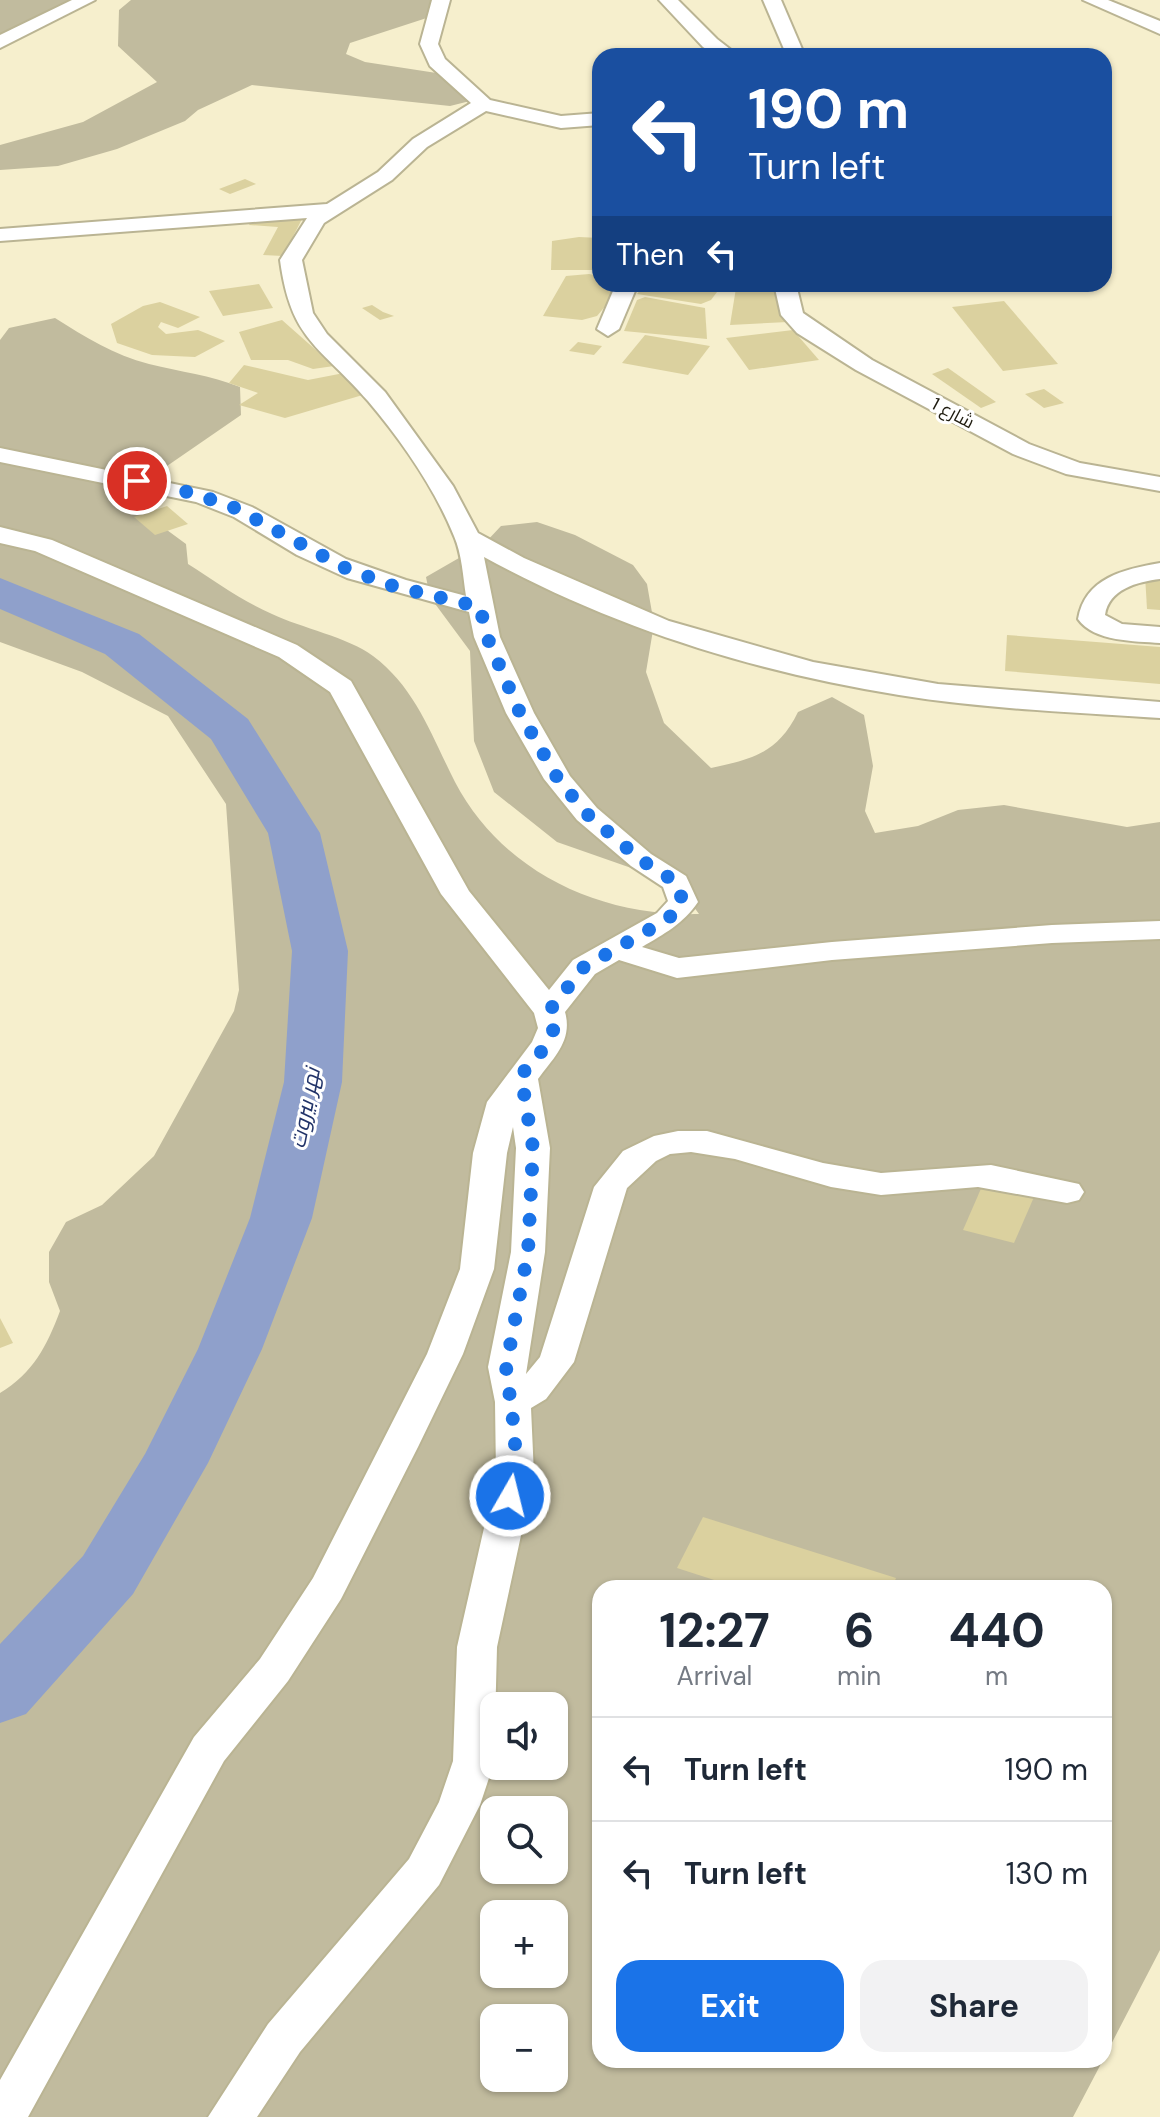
<!DOCTYPE html>
<html lang="en">
<head>
<meta charset="utf-8">
<style>
	body { margin:0; font-family:"DM Sans",Cairo,sans-serif; background:#f2f2f3; color:#1f2937; height:100vh; display:flex; flex-direction:column; font-size:30px; white-space:nowrap }
	* { box-sizing:border-box; margin:0 }
	p { font-size:26px; color:#747a83 }
	.icon { flex:none; width:44px; height:44px; fill:none; stroke:currentColor; stroke-width:2; stroke-linecap:round; stroke-linejoin:round }
	.map { position:relative; flex:1; overflow:hidden }
	.drawer { position:absolute; left:592px; top:1580px; width:520px; height:488px; display:flex; flex-direction:column; background:#fff; border-radius:24px; box-shadow:0 2px 6px #0004 }
	.drawer>* { flex:none }
	.banner { position:absolute; left:592px; top:48px; width:520px; height:244px; border-radius:24px; box-shadow:0 2px 6px #0004; background:#1a4fa0; color:#fff; overflow:hidden }
	.buttons { position:absolute; left:480px; top:1692px; display:grid; gap:16px }
	.buttons a { display:grid; place-items:center; width:88px; height:88px; border-radius:16px; background:#fff; box-shadow:0 2px 6px #0004; font-size:40px }
	.pin { position:absolute; display:grid; place-items:center; width:68px; height:68px; color:#fff; margin:-34px; border:4px solid #fff; border-radius:50%; box-shadow:0 2px 8px #0007 }
	.me { position:absolute; width:88px; margin:-44px; rotate:8deg; stroke-linejoin:round; filter:drop-shadow(0 0 6px #0008) }
	.turn { display:flex; align-items:center; gap:28px; height:168px; padding:0 24px; font-size:36px }
	.turn .icon { width:104px; height:104px; stroke-width:2.5 }
	.turn b { display:block; font-size:56px; line-height:68px }
	.then { display:flex; align-items:center; height:76px; padding:0 24px; background:#0003; gap:16px; font-size:30px }
	.eta { display:flex; justify-content:space-evenly; align-items:center; height:136px; text-align:center }
	.eta b { font-size:48px; font-weight:700; line-height:56px }
	.primary-button { display:flex; gap:16px; margin-top:auto; padding:16px 24px }
	.primary-button a { flex:1; height:92px; border-radius:24px; background:#1a73e8; color:#fff; font-size:32px; font-weight:700; line-height:92px; text-align:center }
	.primary-button a+a { background:#f2f2f3; color:#1f2937 }
	ul { padding:0; list-style:none }
	li { display:flex; align-items:center; gap:24px; height:104px; padding:0 24px; border-top:2px solid #e0e1e3 }
	li div { flex:1 }
	li b { display:block; font-size:30px }
	li em { font-style:normal }
	.map>svg:first-child { display:block }
</style>
</head>
<body>
<div class="map">
<svg width="1160" height="2117" viewBox="0 0 1160 2117">
	<rect width="100%" height="100%" fill="#f6efcd"/>
	<g fill="#c1bb9e" fill-rule="evenodd">
		<path d="M0 0H72L0 35Z"/>
		<path d="M131 0H444L442 13 350 43 346 54 365 62 456 76 478 99 450 106 252 85 198 110 185 121 117 149 58 166 0 170V145L83 122 157 82 118 46 119 10Z"/>
		<path d="M55 318C85 337 114 355 149 364 181 372 210 375 240 387L241 415 122 497 186 544 188 564C215 581 242 601 272 614 301 628 348 637 373 656 416 688 432 737 455 782 502 872 600 917 699 914L677 884 557 842 494 792 474 741 470 651 430 597 426 577 485 543 501 526 537 522 575 535 633 565 647 584 654 624 646 672 664 723 711 768C753 759 778 753 798 712L832 697 864 715 873 766 865 811 875 833 918 826 958 810 1004 805 1127 827 1160 822V1950L1104 2058V1588H600V2060H1103L1073 2117H0V1393C33 1373 47 1346 60 1311L49 1282V1252L66 1222 102 1205 154 1156 234 1011 239 990 226 804 168 716 82 672 0 642V340L9 328ZM494 1706H554V1766H494ZM494 1810H554V1870H494ZM494 1914H554V1974H494ZM494 2018H554V2078H494Z"/>
	</g>
	<g fill="none" stroke-linecap="round" stroke-linejoin="round">
		<path fill="#8fa0cb" fill-rule="evenodd" d="M0 578 139 634 248 719 320 833 348 951 342 1082 312 1218 262 1349 208 1463 133 1594 26 1714 0 1723V1644L83 1556 145 1454 198 1349 250 1218 284 1082 292 951 268 833 211 739 105 654 0 609Z"/>
	</g>
	<g fill="#dbd19f">
		<path d="M245 179 256 184 230 194 219 189Z"/>
		<path d="M254 216 302 219 283 256 263 255 278 227 249 225Z"/>
		<path d="M579 237 600 238V270H551L552 241Z"/>
		<path d="M589 274 600 276V284H624L597 316 582 320 543 316 566 276Z"/>
		<path d="M259 284 273 308 223 316 209 291Z"/>
		<path d="M645 284H723L711 300 701 304 637 294Z"/>
		<path d="M755 284 778 287 788 322 730 325 736 288Z"/>
		<path d="M645 297 705 308 707 339 624 331 637 300Z"/>
		<path d="M1004 301 1058 364 1003 371 952 307Z"/>
		<path d="M160 302 200 317 178 328 161 322 158 327 166 334 198 330 225 341 195 357 152 355 117 343 111 324 143 306Z"/>
		<path d="M372 305 383 312 394 316 380 320 362 308Z"/>
		<path d="M282 320 334 366 313 369 288 360H251L239 332Z"/>
		<path d="M793 330 819 360 749 370 726 338Z"/>
		<path d="M645 335 710 346 688 375 622 363Z"/>
		<path d="M578 342 602 346 594 355 569 351Z"/>
		<path d="M244 365 308 380 344 373 366 394 285 418 239 405 258 393 229 383Z"/>
		<path d="M948 368 996 402 981 408 932 374Z"/>
		<path d="M1044 389 1064 403 1044 408 1025 394Z"/>
		<path d="M167 506 188 524 155 535 134 517Z"/>
		<path d="M1145 575 1160 576V610L1147 609Z"/>
		<path d="M1007 635 1160 647V684L1005 671Z"/>
		<path d="M983 1184 1034 1197 1014 1243 963 1230Z"/>
		<path d="M0 1318 13 1343 0 1348Z"/>
		<path d="M703 1517 896 1578 892 1588H739L677 1568Z"/>
	</g>
	<g fill="none" stroke-linecap="round" stroke-linejoin="round">
		<g stroke="#bab493" stroke-width="4">
			<g id="minor">
				<path d="M72 0H95L0 48V35Z"/>
				<path d="M432 0H450L438 44 445 59 490 100 561 116 600 113V125L561 128 486 111 427 147 392 180 324 223 302 260 313 313 327 334 385 392 453 486 478 533 524 558 669 621 813 662 938 684 1160 702V718C1073 712 985 709 899 695 755 672 613 628 484 557L500 637 534 713 570 776 597 808 651 854 686 876 698 902C683 924 664 934 642 947L679 958 832 942 1052 925 1160 921V939L1052 943 832 960 677 978 619 960 595 974 565 1012C573 1040 554 1057 538 1079L550 1148 545 1252 526 1374 540 1357 594 1187 623 1151 654 1136 678 1131H707L823 1163 881 1173 991 1165 1079 1184 1084 1192 1079 1200 1067 1203 978 1187 881 1195 831 1187 735 1159 691 1152 670 1154 656 1161 627 1188 574 1362 546 1399 531 1408 534 1475 497 1647 494 1763 480 1805 439 1885 300 2052 257 2117H208L268 2024 409 1859 439 1802 453 1761 457 1647 496 1475 495 1402 488 1367 511 1252 516 1148 513 1127 507 1153 494 1269 463 1354 418 1447 341 1599 288 1681 224 1761 28 2117H0V2080L194 1737 260 1659 313 1578 427 1354 460 1269 473 1153 487 1102 532 1042 538 1028 534 1013 441 894 330 692 279 657 35 551 0 543V527L52 540 297 645 351 681 469 891 549 990 573 960 657 913 668 901 663 887 631 866 577 820 544 779 506 713 474 637 469 612 347 578 297 555 234 517 196 502 0 462V448L213 492 252 507 346 559 406 580 466 596C463 577 462 554 454 536 435 489 401 440 368 401 320 345 291 342 280 260L307 218 0 241V229L327 204 378 172 413 139 471 103 430 66 420 44Z"/>
				<path d="M659 0H678L717 39 739 56H717L703 47Z"/>
				<path d="M763 0H781L805 56H787Z"/>
				<path d="M1083 0H1108L1160 21V34Z"/>
				<path d="M616 284H638L619 329 608 336 597 329Z"/>
				<path d="M774 284H796L803 313 872 360 1029 444 1080 463 1160 477V491L1066 474 1013 454 856 370 797 333 781 315Z"/>
				<path d="M1160 563V579C1137 582 1109 589 1105 615L1122 624 1160 627V643C1135 641 1094 642 1078 619 1085 578 1124 569 1160 563Z"/>
			</g>
		</g>
		<use href="#minor" fill="#fff" fill-rule="evenodd"/>
	</g>
	<g fill="none" stroke-linecap="round" stroke-linejoin="round">
		<path stroke="#1a73e8" stroke-width="14" stroke-dasharray="0 25.2" d="M137 481 192 493 235 508 347 569 396 587 480 607 487 637 520 713 558 779 587 814 641 860 676 882 683 902 668 919 584 967 549 1011 554 1028 547 1045 521 1075 533 1148 528 1252 506 1367 515 1436V1475L510 1496"/>
	</g>
	<g text-anchor="middle" dominant-baseline="central" stroke-width="6" stroke-linejoin="round" paint-order="stroke">
		<g font-size="18" fill="#1d1a0e" stroke="#fff">
			<text transform="translate(953 413) rotate(28)">شارع 1</text>
		</g>
		<g font-size="22" font-style="italic" fill="#223469" stroke="#fff">
			<text transform="translate(305 1108) rotate(-79)">نهر بيروت</text>
		</g>
	</g>
</svg>
<div class="buttons">
<a><svg class="icon" aria-label="sound" viewBox="0 0 24 24"><path d="M4 9h4l5-4v14l-5-4H4zM17 9q2 3 0 6"/></svg></a>
<a><svg class="icon" aria-label="search" viewBox="0 0 24 24"><circle cx="10" cy="10" r="6"/><path d="M15 15l6 6"/></svg></a>
<a>+</a>
<a>−</a>
</div>
<div class="pin" style="left:137px;top:481px;background:#d93025"><svg class="icon" aria-label="arrive" viewBox="0 0 24 24"><path d="M6 21V4h12l-3 4 3 4H6"/></svg></div>
<svg class="me" style="left:510px;top:1496px" viewBox="-20 -20 40 40"><circle r="17" fill="#1a73e8" stroke="#fff" stroke-width="3"/><path d="M0-11L8 9 0 5-8 9z" fill="#fff"/></svg>
<div class="banner">
<div class="turn"><svg class="icon" aria-label="left" viewBox="0 0 24 24"><path d="M17 20v-9H6M10 6l-5 5 5 5"/></svg><div><b>190 m</b>Turn left</div></div>
<div class="then">Then<svg class="icon" aria-label="left" viewBox="0 0 24 24"><path d="M17 20v-9H6M10 6l-5 5 5 5"/></svg></div>
</div>
<section class="drawer">
<div class="eta">
<div><b>12:27</b><p>Arrival</p></div>
<div><b>6</b><p>min</p></div>
<div><b>440</b><p>m</p></div>
</div>
<ul>
<li><svg class="icon" aria-label="left" viewBox="0 0 24 24"><path d="M17 20v-9H6M10 6l-5 5 5 5"/></svg><div><b>Turn left</b></div><em>190 m</em></li>
<li><svg class="icon" aria-label="left" viewBox="0 0 24 24"><path d="M17 20v-9H6M10 6l-5 5 5 5"/></svg><div><b>Turn left</b></div><em>130 m</em></li>
</ul>
<div class="primary-button"><a>Exit</a><a>Share</a></div>
</section>
</div>
</body>
</html>
